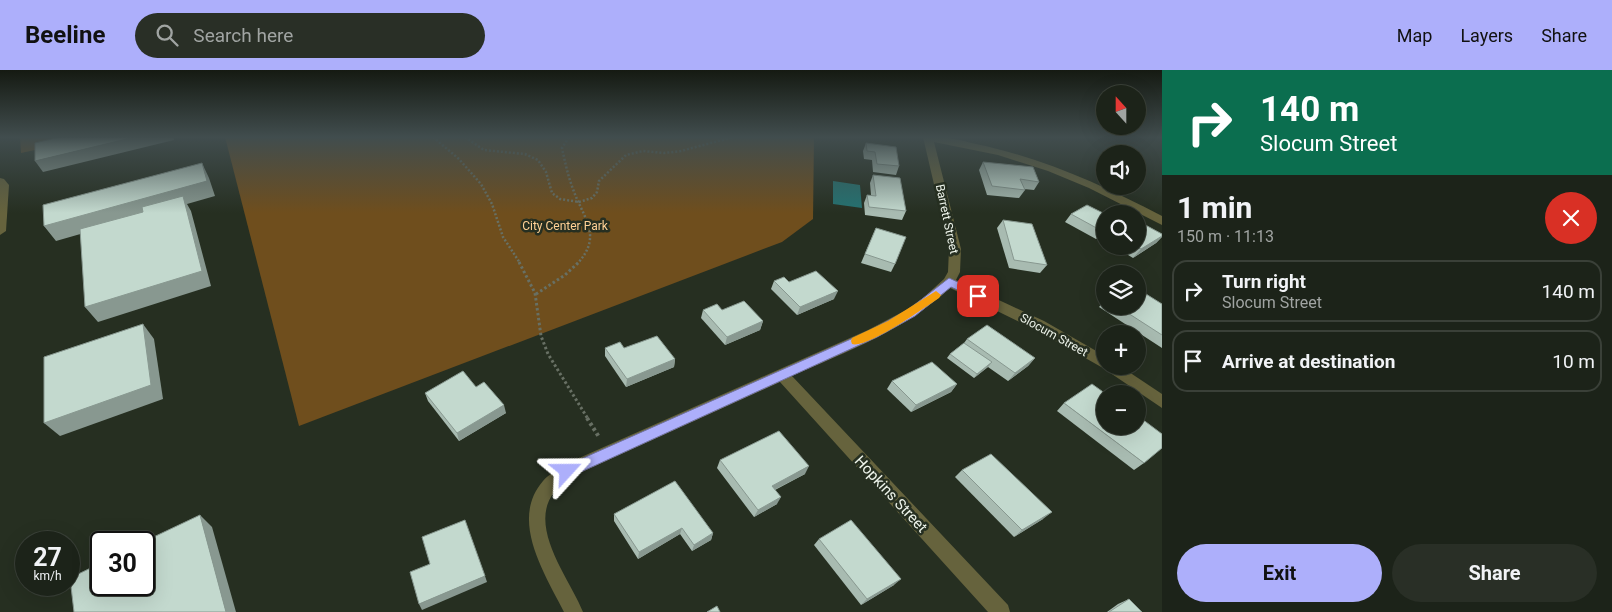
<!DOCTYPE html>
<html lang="en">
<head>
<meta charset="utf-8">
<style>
	body { margin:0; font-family:Roboto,sans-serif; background:#292f26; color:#f1f3f6; height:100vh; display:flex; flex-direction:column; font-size:19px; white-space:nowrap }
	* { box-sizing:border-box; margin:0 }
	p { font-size:16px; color:#a0a4a2 }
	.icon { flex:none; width:28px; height:28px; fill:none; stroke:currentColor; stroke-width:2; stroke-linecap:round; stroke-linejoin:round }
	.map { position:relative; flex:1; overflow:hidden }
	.sheet { display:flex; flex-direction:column; background:#1c2319; width:450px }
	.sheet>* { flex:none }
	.top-card { background:#0b6e4f; color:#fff; overflow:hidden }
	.needle { width:32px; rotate:339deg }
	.fabs { position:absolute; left:1096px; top:15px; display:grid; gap:10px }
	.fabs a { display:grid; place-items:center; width:50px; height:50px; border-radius:50%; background:#1c2319; box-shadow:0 5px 20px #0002,0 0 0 1px #3a4038; font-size:25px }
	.speed { position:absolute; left:15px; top:461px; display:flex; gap:10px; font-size:25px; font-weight:700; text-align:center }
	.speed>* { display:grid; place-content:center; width:65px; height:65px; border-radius:50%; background:#1c2319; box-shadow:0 5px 20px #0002,0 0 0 1px #3a4038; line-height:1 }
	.speed small { font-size:12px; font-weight:400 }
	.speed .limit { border:2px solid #111; border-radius:8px; background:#fff; color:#111 }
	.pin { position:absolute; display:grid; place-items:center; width:42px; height:42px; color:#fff; margin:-21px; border-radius:10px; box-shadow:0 2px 8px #0006 }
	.me { position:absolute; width:55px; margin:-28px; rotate:66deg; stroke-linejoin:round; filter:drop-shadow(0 0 4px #0008) }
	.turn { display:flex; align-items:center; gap:18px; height:105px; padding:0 15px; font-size:22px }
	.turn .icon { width:65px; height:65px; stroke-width:2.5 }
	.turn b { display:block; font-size:35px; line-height:42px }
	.round { display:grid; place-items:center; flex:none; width:52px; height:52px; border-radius:26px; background:#292f26 }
	.summary { display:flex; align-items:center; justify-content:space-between; height:85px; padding:0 15px }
	h1 { font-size:30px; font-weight:700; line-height:38px }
	.action { display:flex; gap:10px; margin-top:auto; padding:10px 15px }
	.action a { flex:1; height:58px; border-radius:30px; background:#adaffb; color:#111; font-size:20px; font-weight:700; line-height:58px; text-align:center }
	.action a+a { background:#292f26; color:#f1f3f6 }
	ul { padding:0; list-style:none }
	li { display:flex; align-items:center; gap:15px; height:62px; margin:0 10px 8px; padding:0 5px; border:2px solid #3a4038; border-radius:15px }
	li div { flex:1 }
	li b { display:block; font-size:19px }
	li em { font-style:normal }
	header { display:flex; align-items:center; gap:30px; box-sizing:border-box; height:70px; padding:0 25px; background:#adaffb; color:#111 }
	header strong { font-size:24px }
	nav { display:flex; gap:28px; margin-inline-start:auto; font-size:18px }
	.search { width:350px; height:45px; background:#292f26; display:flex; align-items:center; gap:12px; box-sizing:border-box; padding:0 18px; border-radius:28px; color:#a0a4a2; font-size:19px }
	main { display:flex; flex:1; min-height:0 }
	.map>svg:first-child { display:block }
</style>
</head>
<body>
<header>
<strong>Beeline</strong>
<div class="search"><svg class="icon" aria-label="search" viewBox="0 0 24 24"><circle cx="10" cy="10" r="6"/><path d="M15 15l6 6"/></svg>Search here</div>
<nav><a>Map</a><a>Layers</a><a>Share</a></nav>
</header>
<main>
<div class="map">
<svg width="1162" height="542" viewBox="0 0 1162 542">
	<rect width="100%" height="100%" fill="#262f21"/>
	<g fill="#6f4e1d">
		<path d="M20 67H94L21 83Z"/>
		<path d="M225 67H814L813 149 782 172 299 356Z"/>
	</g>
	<path fill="#247271" d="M833 111 860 115 862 138 833 134Z"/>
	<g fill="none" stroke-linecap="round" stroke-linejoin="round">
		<g stroke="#687064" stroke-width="2.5" stroke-dasharray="2 2" stroke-linecap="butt">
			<path d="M433 67 459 89 481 114 492 134 503 167 520 193"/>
			<path d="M465 67 484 80 525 84 538 90 546 102 552 123 560 129 579 132 592 128 597 122 599 111 626 85 643 81 664 83 681 81 733 67"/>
			<path d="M569 67 562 78C565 92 568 106 573 119 583 148 603 165 578 193"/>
		</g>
		<g stroke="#687064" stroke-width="3" stroke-dasharray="2.5 2.5" stroke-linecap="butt">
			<path d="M519 192 535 223 541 266 548 284 588 349"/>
			<path d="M536 224 565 205 579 192"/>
		</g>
		<path stroke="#687064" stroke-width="4" stroke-dasharray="3 3" stroke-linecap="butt" d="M587 348 599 367"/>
		<g fill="#66633d" fill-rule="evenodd">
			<path d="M923 67C941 65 959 70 976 74 1043 88 1102 115 1162 146V155L1089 118 1048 101 998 85 934 72 961 179 960 202 956 210 1044 251 1105 286V296H1120L1162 324V338L1103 298 1034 259 950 218C905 260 848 281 792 306L1008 535 1010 542H988L780 312 573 406C567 411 560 416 555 421 526 456 570 509 583 542H564C545 504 509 450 543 411 548 405 556 401 561 396L868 260 906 240 923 228 944 209 948 202 949 179Z"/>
			<path d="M0 108 4 109 9 115 6 161 0 165Z"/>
		</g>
	</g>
	<g fill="#a8bbb1">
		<path d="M866 73 899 96 896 105 873 102 872 90 864 89 863 81Z"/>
		<path d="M983 92 1039 112 1034 120 1024 119 1025 120 1019 128 987 125 979 100Z"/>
		<path d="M873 105 906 141 902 150 865 145 864 133 867 125H871L870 113Z"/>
		<path d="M1071 144H1105V164L1096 169 1065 152Z"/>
		<path d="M1003 150 1047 195 1040 203 1009 198 997 158Z"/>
		<path d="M876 158 895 194 891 202 861 193Z"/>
		<path d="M1162 164V167L1156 173 1133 188 1115 177 1116 176H1138Z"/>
		<path d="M774 211 789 212 834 229 797 245 771 219Z"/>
		<path d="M1105 230V236H1138L1162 234V278L1099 237Z"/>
		<path d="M703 240H722L763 251 760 260 725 275 701 248Z"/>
		<path d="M967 269 1035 288 1028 296 1008 311 988 297 974 308 947 288 950 284 964 273Z"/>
		<path d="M605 278H624L675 289 674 297 626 317 605 286Z"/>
		<path d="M892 311 957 314 951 322 911 342 887 319Z"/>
		<path d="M476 317 506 343 459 371 428 331 425 323Z"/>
		<path d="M1064 333 1144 393 1134 400 1057 341Z"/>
		<path d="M720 390 805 404 775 420 777 434 754 447 717 398Z"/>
		<path d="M962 400 1043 449 1014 467 955 407Z"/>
		<path d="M614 444 713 463 711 470 692 481 680 464 638 489 614 451Z"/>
		<path d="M819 469 894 515 861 535 814 475Z"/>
		<path d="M1129 529 1142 542H1107L1118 534Z"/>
	</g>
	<g fill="#889890">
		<path d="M135 67H173L174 70 43 102 35 91Z"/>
		<path d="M202 93 209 108 215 126 187 134 191 141 211 216 98 252 85 237 185 134 56 171 44 156Z"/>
		<path d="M1105 159V164L1096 169 1102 161Z"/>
		<path d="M1162 166 1156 173 1133 188 1141 179Z"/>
		<path d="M838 221 834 229 797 245 800 237Z"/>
		<path d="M763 251 760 260 725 275 727 267Z"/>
		<path d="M143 254 154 269 163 329 60 366 44 353Z"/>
		<path d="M1035 288 1028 296 1008 311 1015 303Z"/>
		<path d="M675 289 674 297 626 317 627 309Z"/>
		<path d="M992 292 989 296 974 308 977 304Z"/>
		<path d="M957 314 951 322 911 342 916 335Z"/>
		<path d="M504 335 506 343 459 371 457 363Z"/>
		<path d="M809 396 805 404 768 423 772 416Z"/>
		<path d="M781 427 777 434 754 447 758 440Z"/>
		<path d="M1052 442 1043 449 1014 467 1022 460Z"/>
		<path d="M200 445 212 457 236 542H226Z"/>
		<path d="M682 458 680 464 638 489 639 482Z"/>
		<path d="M713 463 711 470 692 481 694 475Z"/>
		<path d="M485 506 487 512 422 540 419 534Z"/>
		<path d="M901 509 894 515 861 535 867 529Z"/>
	</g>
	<g fill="#c3d9ce" stroke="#889890">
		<path d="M60 67H135L35 91V73Z"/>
		<path d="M866 73 896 77 899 96 877 94 875 82 867 81Z"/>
		<path d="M983 92 1033 97 1039 112 1020 109 1025 120 992 116Z"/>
		<path d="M202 93 207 111 44 156 43 135Z"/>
		<path d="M873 105 900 108 906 141 869 137 867 125 876 126Z"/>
		<path d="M183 126 202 201 85 237 80 159 143 142 142 137Z"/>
		<path d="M1087 135 1105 144V159L1102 161 1071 144Z"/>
		<path d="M1003 150 1032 154 1047 195 1014 190Z"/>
		<path d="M1138 151 1162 164V166L1141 179 1135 176H1138Z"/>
		<path d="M876 158 906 167 895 194 865 184Z"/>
		<path d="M816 201 838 221 800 237 774 211 784 207 789 212Z"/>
		<path d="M1138 219 1162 234V265L1117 236H1138Z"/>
		<path d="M744 231 763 251 727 267 703 240 717 234 722 240Z"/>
		<path d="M143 254 151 315 44 353V287Z"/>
		<path d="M987 255 1035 288 1015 303 967 269Z"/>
		<path d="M657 266 675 289 627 309 605 278 620 272 624 278Z"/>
		<path d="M964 273 992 292 977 304 950 284Z"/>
		<path d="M932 292 957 314 916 335 892 311Z"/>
		<path d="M463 301 476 317 484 312 504 335 457 363 425 323Z"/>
		<path d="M1092 314 1106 324 1105 356H1138V346L1162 364V378L1144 393 1064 333Z"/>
		<path d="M779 361 809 396 772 416 781 427 758 440 720 390Z"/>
		<path d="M991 384 1052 442 1022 460 962 400Z"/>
		<path d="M675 411 713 463 694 475 682 458 639 482 614 444Z"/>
		<path d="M200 445 226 542H74L70 508 101 493V515H144V472H143Z"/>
		<path d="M465 450 485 506 419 534 410 502 430 494 422 467Z"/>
		<path d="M851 450 901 509 867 529 819 469Z"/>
		<path d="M1129 529 1142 542H1109Z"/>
		<path d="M717 536 720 542H707Z"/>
	</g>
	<linearGradient id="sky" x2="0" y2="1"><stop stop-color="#151a12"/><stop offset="0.47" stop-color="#414d4e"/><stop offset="1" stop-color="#414d4e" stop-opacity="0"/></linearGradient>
	<rect width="1162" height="143" fill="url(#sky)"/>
	<path fill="#adaffb" stroke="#7072a3" d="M949 208 982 223 984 226 978 230 951 217 915 246 877 267 572 406 567 407 563 406 561 401 563 397 869 261 908 240Z"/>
	<path fill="#f59e0b" d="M936 221 941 225 939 228C925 237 867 279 852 274L851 271 852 268 888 251Z"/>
	<g text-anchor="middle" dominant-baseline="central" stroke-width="5" stroke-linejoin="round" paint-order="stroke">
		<g font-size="12" fill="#eef4eb" stroke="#262f21">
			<text transform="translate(947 149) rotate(78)">Barrett Street</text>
			<text transform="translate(1054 265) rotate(29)">Slocum Street</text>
		</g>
		<g font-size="12" fill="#ffd195" stroke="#262f21">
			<text x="565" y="156">City Center Park</text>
		</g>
		<g font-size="15" fill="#eef4eb" stroke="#262f21">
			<text transform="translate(891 424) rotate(47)">Hopkins Street</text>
		</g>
	</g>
</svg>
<div class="fabs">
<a><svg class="needle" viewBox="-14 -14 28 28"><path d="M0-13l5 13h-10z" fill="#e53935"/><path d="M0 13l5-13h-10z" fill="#a0a4a2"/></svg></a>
<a><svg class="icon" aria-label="sound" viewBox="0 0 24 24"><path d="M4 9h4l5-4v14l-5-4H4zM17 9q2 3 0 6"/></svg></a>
<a><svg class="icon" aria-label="search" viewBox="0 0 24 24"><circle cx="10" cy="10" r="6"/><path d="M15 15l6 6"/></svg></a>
<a><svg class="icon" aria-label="layers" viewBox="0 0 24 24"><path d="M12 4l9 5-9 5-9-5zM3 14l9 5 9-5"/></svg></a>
<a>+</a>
<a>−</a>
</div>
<div class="speed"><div>27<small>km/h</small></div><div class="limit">30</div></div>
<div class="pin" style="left:978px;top:226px;background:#d93025"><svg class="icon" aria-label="arrive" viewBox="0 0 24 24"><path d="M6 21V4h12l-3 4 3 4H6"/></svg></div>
<svg class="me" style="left:567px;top:401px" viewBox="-20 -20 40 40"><path d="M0-17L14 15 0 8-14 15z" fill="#adaffb" stroke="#fff" stroke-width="4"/></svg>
</div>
<section class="sheet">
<div class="top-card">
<div class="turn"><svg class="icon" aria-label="right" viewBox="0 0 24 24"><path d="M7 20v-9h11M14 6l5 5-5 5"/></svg><div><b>140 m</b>Slocum Street</div></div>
</div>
<div class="summary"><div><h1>1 min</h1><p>150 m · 11:13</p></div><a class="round" style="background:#d93025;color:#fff"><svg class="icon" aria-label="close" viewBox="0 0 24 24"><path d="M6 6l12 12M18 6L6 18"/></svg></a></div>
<ul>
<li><svg class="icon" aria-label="right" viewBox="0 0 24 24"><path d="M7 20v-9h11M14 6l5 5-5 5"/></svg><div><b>Turn right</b><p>Slocum Street</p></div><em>140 m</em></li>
<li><svg class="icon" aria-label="arrive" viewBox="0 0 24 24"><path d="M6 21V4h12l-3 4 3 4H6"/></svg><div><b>Arrive at destination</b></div><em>10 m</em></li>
</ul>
<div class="action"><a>Exit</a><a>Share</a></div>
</section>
</main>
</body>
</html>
